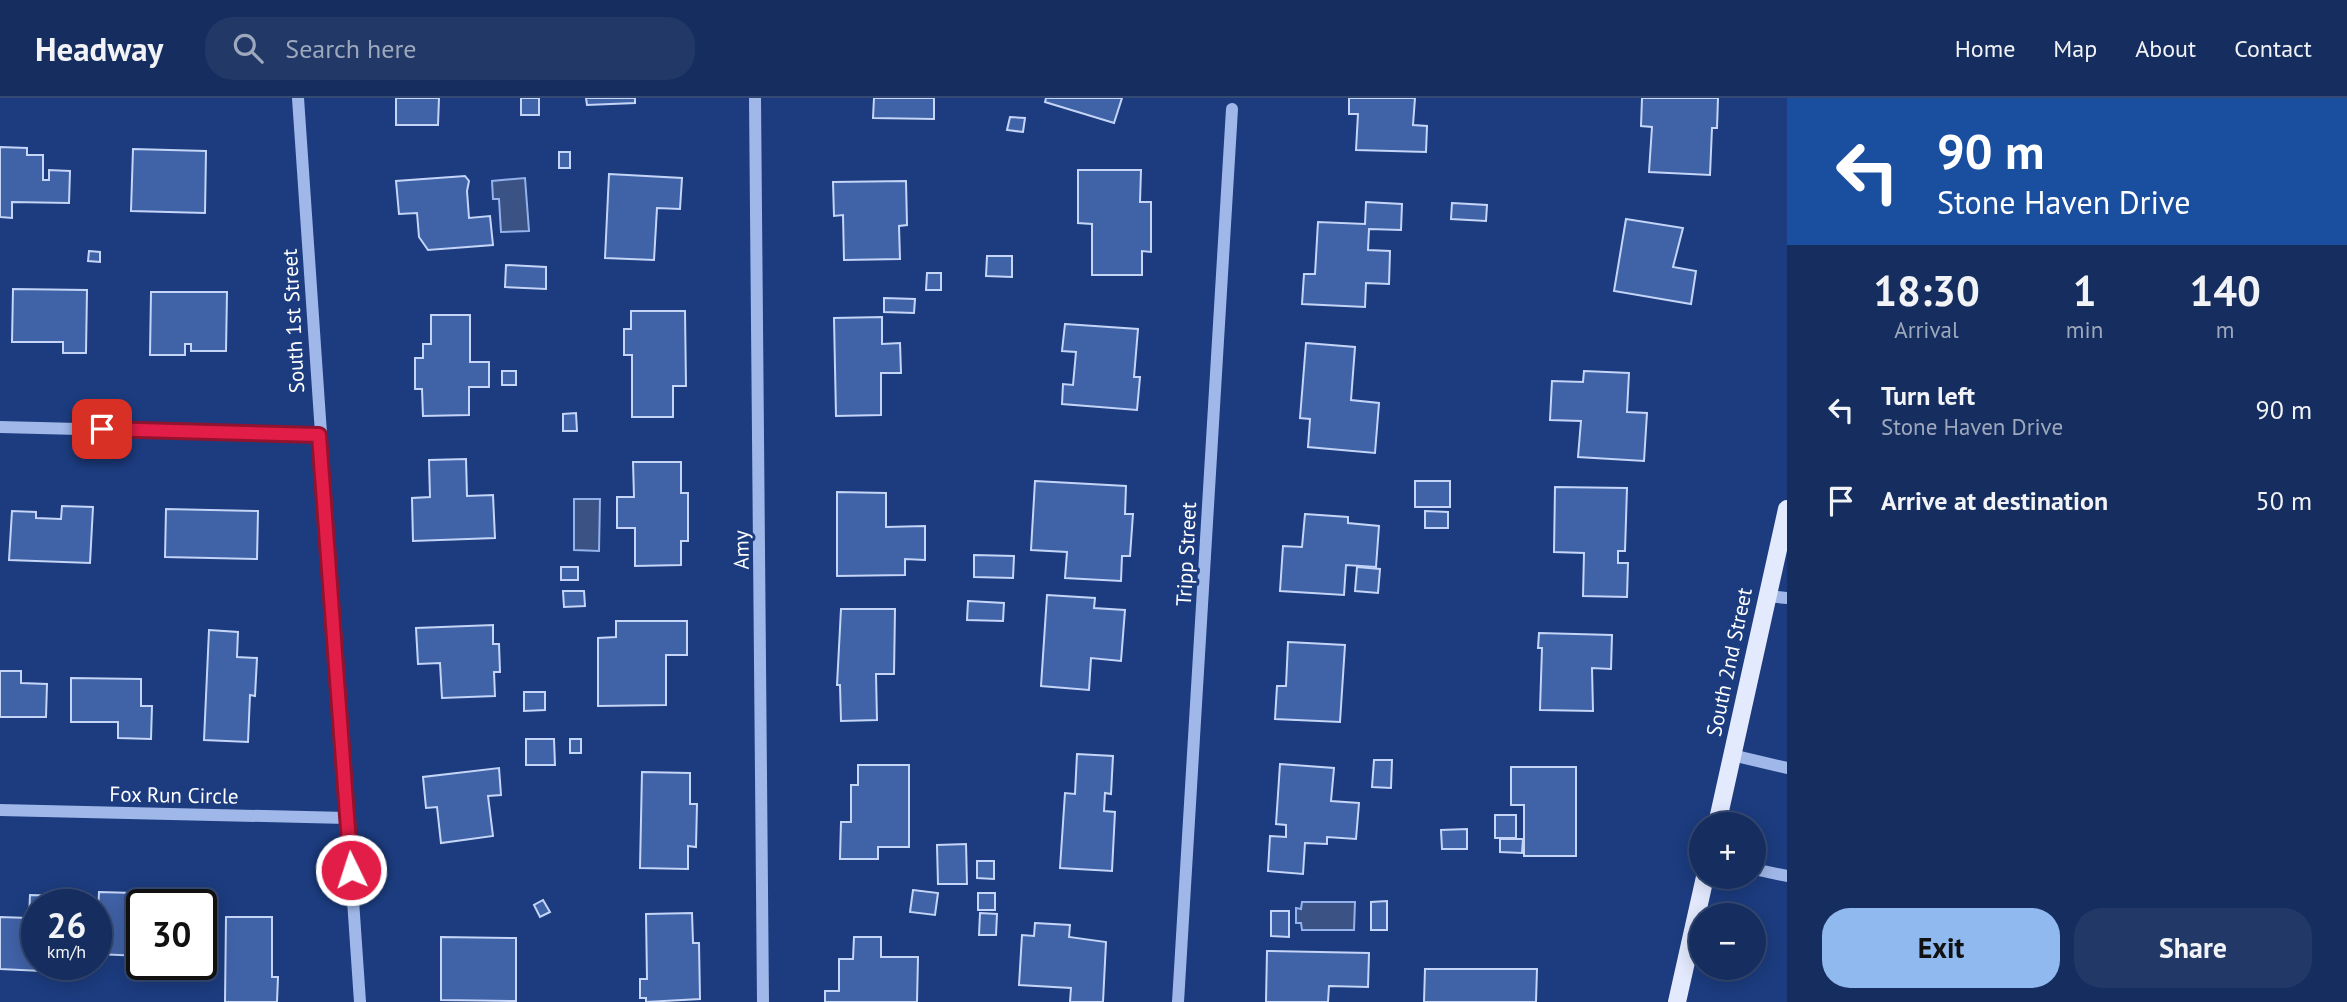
<!DOCTYPE html>
<html lang="en">
<head>
<meta charset="utf-8">
<style>
	body { margin:0; font-family:"PT Sans",sans-serif; background:#223968; color:#f1f3f6; height:100vh; display:flex; flex-direction:column; font-size:26px; white-space:nowrap }
	* { box-sizing:border-box; margin:0 }
	p { font-size:23px; color:#9da8bd }
	.icon { flex:none; width:38px; height:38px; fill:none; stroke:currentColor; stroke-width:2; stroke-linecap:round; stroke-linejoin:round }
	.map { position:relative; flex:1; overflow:hidden }
	.side { display:flex; flex-direction:column; background:#152d5f; width:560px }
	.side>* { flex:none }
	.guide { background:#1a4fa0; color:#fff; overflow:hidden }
	.controls { position:absolute; left:1689px; top:714px; display:grid; gap:14px }
	.controls a { display:grid; place-items:center; width:77px; height:77px; border-radius:50%; background:#152d5f; box-shadow:0 4px 18px #0003,0 0 0 2px #344974; font-size:35px }
	.speed { position:absolute; left:21px; top:791px; display:flex; gap:14px; font-size:35px; font-weight:700; text-align:center }
	.speed>* { display:grid; place-content:center; width:91px; height:91px; border-radius:50%; background:#152d5f; box-shadow:0 4px 18px #0003,0 0 0 2px #344974; line-height:1 }
	.speed small { font-size:18px; font-weight:400 }
	.speed .limit { border:4px solid #111; border-radius:10px; background:#fff; color:#111 }
	.pin { position:absolute; display:grid; place-items:center; width:60px; height:60px; color:#fff; margin:-30px; border-radius:14px; box-shadow:0 4px 10px #0006 }
	.me { position:absolute; width:77px; margin:-38px; rotate:356deg; stroke-linejoin:round; filter:drop-shadow(0 0 5px #0008) }
	.turn { display:flex; align-items:center; gap:24px; height:147px; padding:0 35px; font-size:32px }
	.turn .icon { width:91px; height:91px; stroke-width:2.5 }
	.turn b { display:block; font-size:49px; line-height:60px }
	.eta { display:flex; justify-content:space-evenly; align-items:center; height:119px; text-align:center }
	.eta b { font-size:42px; font-weight:600; line-height:49px }
	.action { display:flex; gap:14px; margin-top:auto; padding:14px 35px }
	.action a { flex:1; height:80px; border-radius:28px; background:#90b9f0; color:#111; font-size:28px; font-weight:600; line-height:80px; text-align:center }
	.action a+a { background:#223968; color:#f1f3f6 }
	ul { padding:0; list-style:none }
	li { display:flex; align-items:center; gap:21px; height:91px; padding:0 35px }
	li div { flex:1 }
	li b { display:block; font-size:26px }
	li em { font-style:normal }
	header { display:flex; align-items:center; gap:42px; box-sizing:border-box; height:98px; padding:0 35px; background:#152d5f; border-bottom:2px solid #344974 }
	header strong { font-size:33px }
	nav { display:flex; gap:38px; margin-inline-start:auto; font-size:24px }
	.search { width:490px; height:63px; background:#223968; display:flex; align-items:center; gap:18px; box-sizing:border-box; padding:0 24px; border-radius:28px; color:#9da8bd; font-size:26px }
	main { display:flex; flex:1; min-height:0 }
	.map>svg:first-child { display:block }
</style>
</head>
<body>
<header>
<strong>Headway</strong>
<div class="search"><svg class="icon" aria-label="search" viewBox="0 0 24 24"><circle cx="10" cy="10" r="6"/><path d="M15 15l6 6"/></svg>Search here</div>
<nav><a>Home</a><a>Map</a><a>About</a><a>Contact</a></nav>
</header>
<main>
<div class="map">
<svg width="1787" height="904" viewBox="0 0 1787 904">
	<rect width="100%" height="100%" fill="#1c3c7f"/>
	<g fill="#3b5284" stroke="#93b1eb" stroke-width="2">
		<path d="M525 80 529 133 501 134 499 101H493L492 83Z"/>
		<path d="M574 401H600L599 453 574 452Z"/>
		<path d="M1302 804H1355L1354 832H1302L1301 825H1296V810L1301 811Z"/>
	</g>
	<g fill="#4062a7" stroke="#c4d5f7" stroke-width="2">
		<path d="M396 0H439L438 27H396Z"/>
		<rect x="521" y="0" width="18" height="17"/>
		<path d="M586 0H635V5L587 7Z"/>
		<path d="M874 0H934V21L873 20Z"/>
		<path d="M1046 0H1122L1114 25 1045 4Z"/>
		<path d="M1349 0H1415L1413 27 1427 28 1426 54 1356 52 1358 16H1349Z"/>
		<path d="M1642 0H1718L1717 30H1712L1710 77 1649 74 1652 29 1641 28Z"/>
		<path d="M1010 19 1025 20 1023 34 1007 32Z"/>
		<path d="M0 49 27 50V57H43V82H49V72L70 73 69 105 12 104V120L0 119Z"/>
		<path d="M133 51 206 53 205 115 131 113Z"/>
		<rect x="559" y="54" width="11" height="16"/>
		<path d="M1078 72H1141L1140 104H1151V154L1142 153V177H1092V126L1078 125Z"/>
		<path d="M609 76 682 80 680 111 657 110 654 162 605 160Z"/>
		<path d="M465 78 469 83 467 93 469 120 490 118 493 147 428 152 419 139 417 115 399 116 396 83Z"/>
		<path d="M906 83 907 127 899 128 900 161 844 162 843 117 834 118 833 84Z"/>
		<path d="M1366 104 1402 106 1401 132 1369 131 1368 152 1390 153 1389 186 1366 185 1365 209 1302 206 1304 176H1315L1318 124 1365 126Z"/>
		<path d="M1452 105 1487 107 1486 123 1451 121Z"/>
		<path d="M1626 121 1683 130 1673 169 1696 173 1691 206 1614 193Z"/>
		<path d="M89 153 100 154V164L88 163Z"/>
		<path d="M987 158H1012V179L986 178Z"/>
		<path d="M506 167 546 169V191L505 189Z"/>
		<path d="M927 175H941V192H926Z"/>
		<path d="M13 191 87 192 86 255H63V244H12Z"/>
		<path d="M151 194H227L226 253H191V246H185V257H150Z"/>
		<path d="M884 200 915 201 914 215 884 214Z"/>
		<path d="M631 213H685L686 288H673V319H632V257H624V231H631Z"/>
		<path d="M431 217H470V264H489V289H469V317L423 318 422 291H415V260H423V246H431Z"/>
		<path d="M882 219V246L900 245 901 275H881V317L836 318 834 220Z"/>
		<path d="M1065 226 1138 231 1134 279H1140L1137 312 1062 306 1063 286 1073 287 1076 254 1062 253Z"/>
		<path d="M1306 245 1355 249 1351 302 1379 305 1375 355 1308 349 1310 321 1300 320Z"/>
		<rect x="502" y="273" width="14" height="14"/>
		<path d="M1584 273 1629 275 1627 314 1647 315 1644 363 1578 359 1581 323 1550 322 1552 283 1583 284Z"/>
		<path d="M576 315 577 333H563V316Z"/>
		<path d="M466 361 467 398 493 397 495 440 413 443 412 400 430 399 429 362Z"/>
		<path d="M633 364H681V395H688V443H681V467L635 468V430H617V399H634Z"/>
		<path d="M1035 383 1126 388 1125 416H1133L1130 458H1122L1121 483 1065 480 1067 454 1031 452Z"/>
		<rect x="1415" y="383" width="35" height="26"/>
		<path d="M1555 389 1627 390 1625 453H1618V465H1628L1627 499 1583 498 1584 455 1554 454Z"/>
		<path d="M837 394 886 395V429L925 428V462L905 461V477L837 478Z"/>
		<path d="M62 408 93 409 90 465 9 462 12 413 36 414V420L61 421Z"/>
		<path d="M166 411 258 413 257 461 165 459Z"/>
		<path d="M1425 413 1448 414V430H1425Z"/>
		<path d="M1305 416 1348 419V425L1379 428 1376 469 1346 467 1344 497 1280 493 1283 448 1302 449Z"/>
		<path d="M974 457 1014 458 1013 480 974 479Z"/>
		<rect x="561" y="469" width="17" height="13"/>
		<path d="M1357 469 1380 471 1378 495 1355 493Z"/>
		<path d="M563 493H584L585 508 564 509Z"/>
		<path d="M1047 497 1095 500 1094 510 1125 512 1121 563 1091 560 1089 592 1041 588Z"/>
		<path d="M968 503 1004 505 1003 523 967 522Z"/>
		<path d="M841 511H895L894 576H876L877 622 841 623 840 587H837Z"/>
		<path d="M616 523H687V557H666V607L598 608V540L616 539Z"/>
		<path d="M493 527V546H499L500 574H494L495 598 442 600 440 565 418 566 416 530Z"/>
		<path d="M209 532 238 534 237 559 257 560 255 598 250 597 248 644 204 642Z"/>
		<path d="M1539 535 1612 537 1611 571 1592 570 1593 613 1540 612 1542 550H1538Z"/>
		<path d="M1288 544 1345 547 1340 624 1275 621 1277 588H1286Z"/>
		<path d="M0 573H21V585L47 586 46 619H0Z"/>
		<path d="M71 580 141 581V608H152L151 641 118 640V624H71Z"/>
		<path d="M524 594H545V612L524 613Z"/>
		<path d="M526 641H554L555 667H526Z"/>
		<rect x="570" y="641" width="11" height="14"/>
		<path d="M1077 656 1113 658 1111 696 1105 695 1104 713 1115 714 1112 773 1060 770 1065 695 1075 696Z"/>
		<path d="M1374 662H1392L1391 690 1372 689Z"/>
		<path d="M1280 666 1334 670 1331 703 1359 705 1356 741 1327 739V746L1305 745 1303 776 1268 773 1270 738 1286 739V727L1276 726Z"/>
		<path d="M858 667H909V749H878V761H840L841 724H851V687H858Z"/>
		<path d="M1511 669H1576V758H1524V707H1511Z"/>
		<path d="M499 670 501 697 488 698 493 738 441 745 437 709 426 710 423 679Z"/>
		<path d="M642 674 690 675V706H697L696 749 688 748V771L640 770Z"/>
		<rect x="1495" y="717" width="21" height="23"/>
		<path d="M1467 731V751H1442L1441 732Z"/>
		<path d="M1500 741H1523L1522 755 1500 754Z"/>
		<path d="M966 746 967 786H938L937 747Z"/>
		<path d="M977 763H994V781L977 780Z"/>
		<path d="M913 792 938 795 935 817 910 814Z"/>
		<path d="M99 794 170 796 169 807H142V858L96 856Z"/>
		<rect x="978" y="795" width="17" height="17"/>
		<path d="M30 797 66 798V807H37V866H64L63 874 0 871V819L29 820Z"/>
		<path d="M543 802 550 814 540 819 534 807Z"/>
		<path d="M1387 803V832H1371V804Z"/>
		<path d="M1271 813H1289V839L1271 838Z"/>
		<path d="M692 815 693 845H699L700 901 646 904V900H640V881H647L646 816Z"/>
		<path d="M980 815 997 816 996 837H979Z"/>
		<path d="M226 819H272V879H278L277 904H225Z"/>
		<path d="M1035 825 1070 827 1069 839 1106 844 1103 904H1070L1071 890 1019 887 1022 837 1034 838Z"/>
		<path d="M441 839 516 840V903L441 902Z"/>
		<path d="M854 839H881V859H918L917 904H825V893H839V861H853Z"/>
		<path d="M1267 853 1369 855 1368 889 1329 888 1328 904H1266Z"/>
		<path d="M1425 871H1537L1536 904H1424Z"/>
	</g>
	<g fill="none" stroke-linecap="round" stroke-linejoin="round">
		<g stroke="#a0b8e9" stroke-width="12">
			<path d="M298 0 360 904"/>
			<path d="M755 0 763 904"/>
			<path d="M0 329 319 337"/>
			<path d="M1767 498 1787 500"/>
			<path d="M1732 657 1787 670"/>
			<path d="M0 712 347 720"/>
			<path d="M1754 771 1787 778"/>
			<path d="M1178 904 1232 11"/>
		</g>
		<g stroke="#e3eafe" stroke-width="18">
			<path d="M1717 726 1787 411"/>
			<path d="M1677 904 1705 779"/>
		</g>
	</g>
	<g fill="none" stroke-linecap="round" stroke-linejoin="round">
		<g stroke="#92132f" stroke-width="18">
			<path id="route" d="M102 331 319 337 351 772"/>
		</g>
		<use href="#route" stroke="#e11d48" stroke-width="12"/>
	</g>
	<g text-anchor="middle" dominant-baseline="central" stroke-width="6" stroke-linejoin="round" paint-order="stroke">
		<g font-size="21" fill="#fff" stroke="#1c3c7f">
			<text transform="translate(293 223) rotate(-93)">South 1st Street</text>
			<text transform="translate(741 452) rotate(-91)">Amy</text>
			<text transform="translate(1186 456) rotate(-87)">Tripp Street</text>
			<text transform="translate(1729 564) rotate(-78)">South 2nd Street</text>
			<text transform="translate(174 697) rotate(1)">Fox Run Circle</text>
		</g>
	</g>
</svg>
<div class="controls">
<a>+</a>
<a>−</a>
</div>
<div class="speed"><div>26<small>km/h</small></div><div class="limit">30</div></div>
<div class="pin" style="left:102px;top:331px;background:#d93025"><svg class="icon" aria-label="arrive" viewBox="0 0 24 24"><path d="M6 21V4h12l-3 4 3 4H6"/></svg></div>
<svg class="me" style="left:351px;top:772px" viewBox="-20 -20 40 40"><circle r="17" fill="#e11d48" stroke="#fff" stroke-width="3"/><path d="M0-11L8 9 0 5-8 9z" fill="#fff"/></svg>
</div>
<section class="side">
<div class="guide">
<div class="turn"><svg class="icon" aria-label="left" viewBox="0 0 24 24"><path d="M17 20v-9H6M10 6l-5 5 5 5"/></svg><div><b>90 m</b>Stone Haven Drive</div></div>
</div>
<div class="eta">
<div><b>18:30</b><p>Arrival</p></div>
<div><b>1</b><p>min</p></div>
<div><b>140</b><p>m</p></div>
</div>
<ul>
<li><svg class="icon" aria-label="left" viewBox="0 0 24 24"><path d="M17 20v-9H6M10 6l-5 5 5 5"/></svg><div><b>Turn left</b><p>Stone Haven Drive</p></div><em>90 m</em></li>
<li><svg class="icon" aria-label="arrive" viewBox="0 0 24 24"><path d="M6 21V4h12l-3 4 3 4H6"/></svg><div><b>Arrive at destination</b></div><em>50 m</em></li>
</ul>
<div class="action"><a>Exit</a><a>Share</a></div>
</section>
</main>
</body>
</html>
